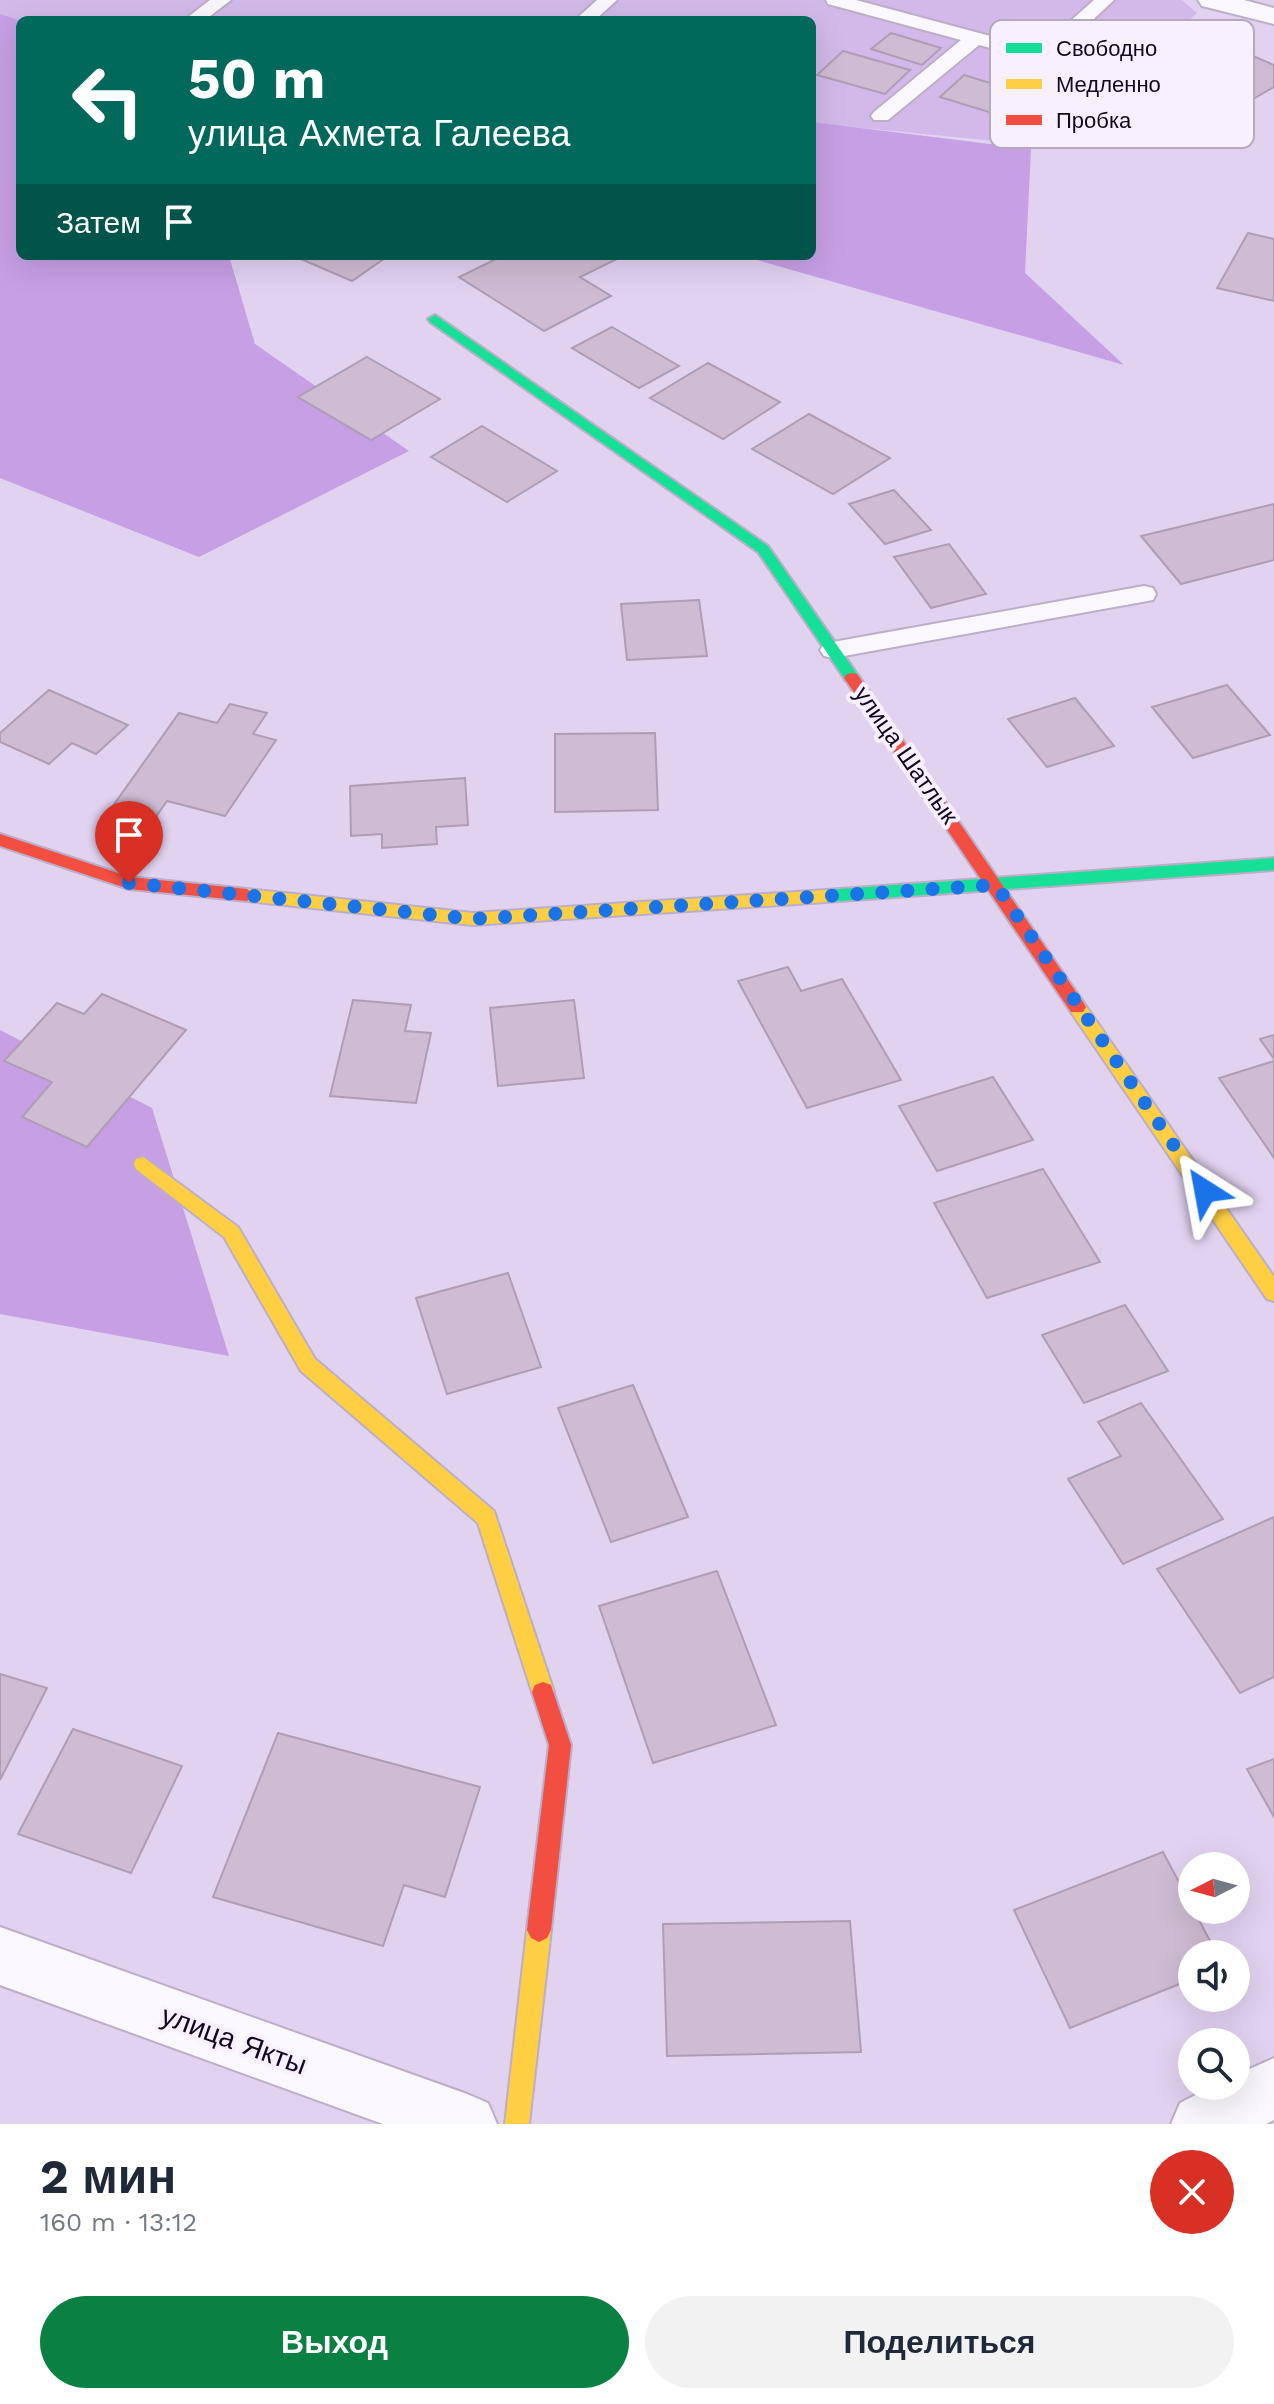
<!DOCTYPE html>
<html lang="ru">
<head>
<meta charset="utf-8">
<style>
	body { margin:0; font-family:"Work Sans",sans-serif; background:#f2f2f3; color:#1f2937; height:100vh; display:flex; flex-direction:column; font-size:30px; white-space:nowrap }
	* { box-sizing:border-box; margin:0 }
	p { font-size:26px; color:#747a83 }
	.icon { flex:none; width:44px; height:44px; fill:none; stroke:currentColor; stroke-width:2; stroke-linecap:round; stroke-linejoin:round }
	.map { position:relative; height:2124px; overflow:hidden }
	.drawer { display:flex; flex-direction:column; background:#fff; flex:1 }
	.drawer>* { flex:none }
	.hud { position:absolute; left:16px; top:16px; width:800px; height:244px; border-radius:12px; box-shadow:0 8px 32px #0002; background:#00695c; color:#fff; overflow:hidden }
	.needle { width:52px; rotate:264deg }
	.tools { position:absolute; left:1178px; top:1852px; display:grid; gap:16px }
	.tools a { display:grid; place-items:center; width:72px; height:72px; border-radius:50%; background:#fff; box-shadow:0 8px 32px #0002; font-size:40px }
	.pin { position:absolute; display:grid; place-items:center; width:68px; height:68px; color:#fff; margin:-82px -34px; border-radius:50% 50% 50% 0; rotate:-45deg; box-shadow:0 0 8px #0007 }
	.pin .icon { rotate:45deg }
	.me { position:absolute; width:88px; margin:-44px; rotate:326deg; stroke-linejoin:round; filter:drop-shadow(0 0 6px #0008) }
	.turn { display:flex; align-items:center; gap:28px; height:168px; padding:0 40px; font-size:36px }
	.turn .icon { width:104px; height:104px; stroke-width:2.5 }
	.turn b { display:block; font-size:56px; line-height:68px }
	.then { display:flex; align-items:center; height:76px; padding:0 40px; background:#0003; gap:16px; font-size:30px }
	.round { display:grid; place-items:center; flex:none; width:84px; height:84px; border-radius:42px; background:#f2f2f3 }
	.summary { display:flex; align-items:center; justify-content:space-between; height:136px; padding:0 40px }
	h1 { font-size:48px; font-weight:700; line-height:60px }
	.button { display:flex; gap:16px; margin-top:auto; padding:16px 40px }
	.button a { flex:1; height:92px; border-radius:48px; background:#0b8043; color:#fff; font-size:32px; font-weight:700; line-height:92px; text-align:center }
	.button a+a { background:#f2f2f3; color:#1f2937 }
	.map>svg:first-child { display:block }
</style>
</head>
<body>
<div class="map">
<svg width="1274" height="2124" viewBox="0 0 1274 2124">
	<rect width="100%" height="100%" fill="#e1d2f0"/>
	<path fill="#d2b9e9" d="M0 0H1182L1197 13 1072 125 1057 147 812 123V20H20L0 14Z"/>
	<g fill="#c69fe5">
		<path d="M0 14 20 20V256H229L255 344 409 451 199 557 0 478Z"/>
		<path d="M812 122 1031 149 1025 273 1124 365 743 256H812Z"/>
		<path d="M0 1030 152 1108 229 1356 0 1314Z"/>
	</g>
	<g fill="#cfbcd4" stroke="#af9db5" stroke-width="2">
		<path d="M891 33 941 48 922 65 871 49Z"/>
		<path d="M1220 42 1274 65V87L1248 102 1172 68Z"/>
		<path d="M843 51 910 70 885 94 817 75Z"/>
		<path d="M964 75 1016 91 992 113 940 97Z"/>
		<path d="M1248 233 1274 239V301L1217 288Z"/>
		<path d="M294 256H388L352 281Z"/>
		<path d="M502 256H623L580 277 611 296 544 331 459 277Z"/>
		<path d="M612 327 679 366 639 388 572 348Z"/>
		<path d="M367 357 440 399 371 440 298 397Z"/>
		<path d="M708 363 780 402 723 439 650 398Z"/>
		<path d="M809 414 890 458 833 494 752 449Z"/>
		<path d="M482 426 557 471 507 502 431 457Z"/>
		<path d="M894 490 931 530 885 544 849 504Z"/>
		<path d="M1274 504V560L1181 584 1141 536Z"/>
		<path d="M949 544 986 594 931 608 894 557Z"/>
		<path d="M699 600 707 656 627 660 621 604Z"/>
		<path d="M1227 685 1270 735 1193 758 1152 707Z"/>
		<path d="M49 690 128 725 96 754 72 743 49 764 0 742V733Z"/>
		<path d="M1075 698 1114 746 1047 767 1008 719Z"/>
		<path d="M230 704 267 713 253 734 276 740 225 816 167 801 148 828 105 817 179 713 217 723Z"/>
		<path d="M655 733 658 810 555 812V734Z"/>
		<path d="M465 778 468 825 436 827 437 844 382 848V834L351 836 350 786Z"/>
		<path d="M788 967 801 991 842 979 901 1080 807 1108 738 981Z"/>
		<path d="M102 994 186 1030 87 1147 22 1117 52 1082 4 1061 57 1003 84 1014Z"/>
		<path d="M353 1000 411 1005 405 1031 431 1033 416 1103 330 1096Z"/>
		<path d="M574 1000 584 1078 498 1086 490 1008Z"/>
		<path d="M1274 1035V1059L1260 1039Z"/>
		<path d="M1274 1061V1158L1219 1078Z"/>
		<path d="M993 1077 1033 1140 937 1171 899 1106Z"/>
		<path d="M1043 1169 1100 1262 987 1298 934 1203Z"/>
		<path d="M508 1273 541 1367 447 1394 416 1298Z"/>
		<path d="M1125 1305 1168 1371 1084 1403 1042 1335Z"/>
		<path d="M633 1385 688 1517 611 1542 558 1408Z"/>
		<path d="M1141 1403 1223 1519 1123 1564 1068 1479 1121 1456 1098 1422Z"/>
		<path d="M1274 1517V1677L1240 1693 1157 1569Z"/>
		<path d="M717 1571 776 1725 653 1763 599 1606Z"/>
		<path d="M0 1674 47 1688 0 1780Z"/>
		<path d="M73 1729 182 1766 131 1873 18 1834Z"/>
		<path d="M278 1733 480 1787 445 1897 404 1885 383 1946 213 1897Z"/>
		<path d="M1274 1759V1817L1247 1769Z"/>
		<path d="M1163 1852 1217 1954H1192V1979L1070 2028 1014 1910Z"/>
		<path d="M850 1921 861 2052 667 2056 663 1924Z"/>
	</g>
	<g fill="none" stroke-linecap="round" stroke-linejoin="round">
		<g stroke="#bcaec9" stroke-width="4">
			<g id="lane">
				<path d="M210 0H231L205 20H184Z"/>
				<path d="M597 0H617L595 20H575Z"/>
				<path d="M826 0H856L1039 49 1094 0H1114L1050 60 1043 62 979 45 888 120H874L871 116 874 112 961 40 828 4Z"/>
				<path d="M1144 586 1153 588 1156 594 1153 600 833 658 824 656 820 650 824 644 833 642Z"/>
			</g>
		</g>
		<g stroke="#bcaec9" stroke-width="4">
			<g id="street">
				<path d="M1198 0H1244L1274 8V24L1202 6Z"/>
				<path d="M0 1927 467 2094 488 2103 497 2124H383L0 1985Z"/>
				<path d="M1274 2058V2120L1266 2124H1171L1180 2103 1213 2086H1236V2075Z"/>
			</g>
		</g>
		<g stroke="#bcaec9" stroke-width="4">
			<g id="fast">
				<path d="M435 315 768 546 857 674 860 678 857 682H847L758 552 430 322 428 319Z"/>
				<path d="M1274 858V870L826 902 818 896 826 890Z"/>
			</g>
		</g>
		<g stroke="#bcaec9" stroke-width="4">
			<g id="slow">
				<path d="M247 889 473 913 826 890 834 896 826 902 473 925 247 901 239 895Z"/>
				<path d="M1077 1000 1083 1002 1274 1277V1301L1267 1299 1071 1012 1068 1007Z"/>
				<path d="M143 1157 238 1227 315 1359 494 1511 554 1692 551 1699 543 1702 535 1699 532 1692 478 1523 301 1371 224 1237 136 1169 134 1164 136 1159Z"/>
				<path d="M539 1918 547 1922 551 1930 529 2124H505L527 1930 531 1922Z"/>
			</g>
		</g>
		<g stroke="#bcaec9" stroke-width="4">
			<g id="jam">
				<path d="M852 673 857 674 1083 1002 1086 1007 1083 1012H1071L847 682 844 678 847 674Z"/>
				<path d="M0 834 130 877 247 889 255 895 247 901 129 889 0 846Z"/>
				<path d="M543 1682 551 1685 571 1745 551 1930 547 1938 539 1942 531 1938 527 1930 549 1745 532 1692 535 1685Z"/>
			</g>
		</g>
		<use href="#lane" fill="#faf8fd" fill-rule="evenodd"/>
		<use href="#street" fill="#faf8fd" fill-rule="evenodd"/>
		<use href="#fast" fill="#16e098" fill-rule="evenodd"/>
		<use href="#slow" fill="#ffcf43" fill-rule="evenodd"/>
		<use href="#jam" fill="#f24e42" fill-rule="evenodd"/>
	</g>
	<g fill="none" stroke-linecap="round" stroke-linejoin="round">
		<path stroke="#1a73e8" stroke-width="14" stroke-dasharray="0 25.2" d="M129 883 473 919 996 885 1205 1191"/>
	</g>
	<g text-anchor="middle" dominant-baseline="central" stroke-width="8" stroke-linejoin="round" paint-order="stroke">
		<g font-size="24" fill="#14071f" stroke="#f8f0ff">
			<text transform="translate(906 755) rotate(55)">улица Шатлык</text>
		</g>
		<g font-size="28" fill="#14071f" stroke="#f8f0ff">
			<text transform="translate(234 2040) rotate(20)">улица Якты</text>
		</g>
	</g>
	<rect x="990" y="20" width="264" height="128" rx="12" fill="#f8f0ff" stroke="#b4aabc" stroke-width="2"/>
	<rect x="1006" y="43" width="36" height="10" fill="#16e098"/>
	<rect x="1006" y="79" width="36" height="10" fill="#ffcf43"/>
	<rect x="1006" y="115" width="36" height="10" fill="#f24e42"/>
	<g font-size="22" fill="#14071f">
		<text x="1056" y="56">Свободно</text>
		<text x="1056" y="92">Медленно</text>
		<text x="1056" y="128">Пробка</text>
	</g>
</svg>
<div class="tools">
<a><svg class="needle" viewBox="-14 -14 28 28"><path d="M0-13l5 13h-10z" fill="#e53935"/><path d="M0 13l5-13h-10z" fill="#747a83"/></svg></a>
<a><svg class="icon" aria-label="sound" viewBox="0 0 24 24"><path d="M4 9h4l5-4v14l-5-4H4zM17 9q2 3 0 6"/></svg></a>
<a><svg class="icon" aria-label="search" viewBox="0 0 24 24"><circle cx="10" cy="10" r="6"/><path d="M15 15l6 6"/></svg></a>
</div>
<div class="pin" style="left:129px;top:883px;background:#d93025"><svg class="icon" aria-label="arrive" viewBox="0 0 24 24"><path d="M6 21V4h12l-3 4 3 4H6"/></svg></div>
<svg class="me" style="left:1205px;top:1191px" viewBox="-20 -20 40 40"><path d="M0-17L14 15 0 8-14 15z" fill="#1a73e8" stroke="#fff" stroke-width="4"/></svg>
<div class="hud">
<div class="turn"><svg class="icon" aria-label="left" viewBox="0 0 24 24"><path d="M17 20v-9H6M10 6l-5 5 5 5"/></svg><div><b>50 m</b>улица Ахмета Галеева</div></div>
<div class="then">Затем<svg class="icon" aria-label="arrive" viewBox="0 0 24 24"><path d="M6 21V4h12l-3 4 3 4H6"/></svg></div>
</div>
</div>
<section class="drawer">
<div class="summary"><div><h1>2 мин</h1><p>160 m · 13:12</p></div><a class="round" style="background:#d93025;color:#fff"><svg class="icon" aria-label="close" viewBox="0 0 24 24"><path d="M6 6l12 12M18 6L6 18"/></svg></a></div>
<div class="button"><a>Выход</a><a>Поделиться</a></div>
</section>
</body>
</html>
